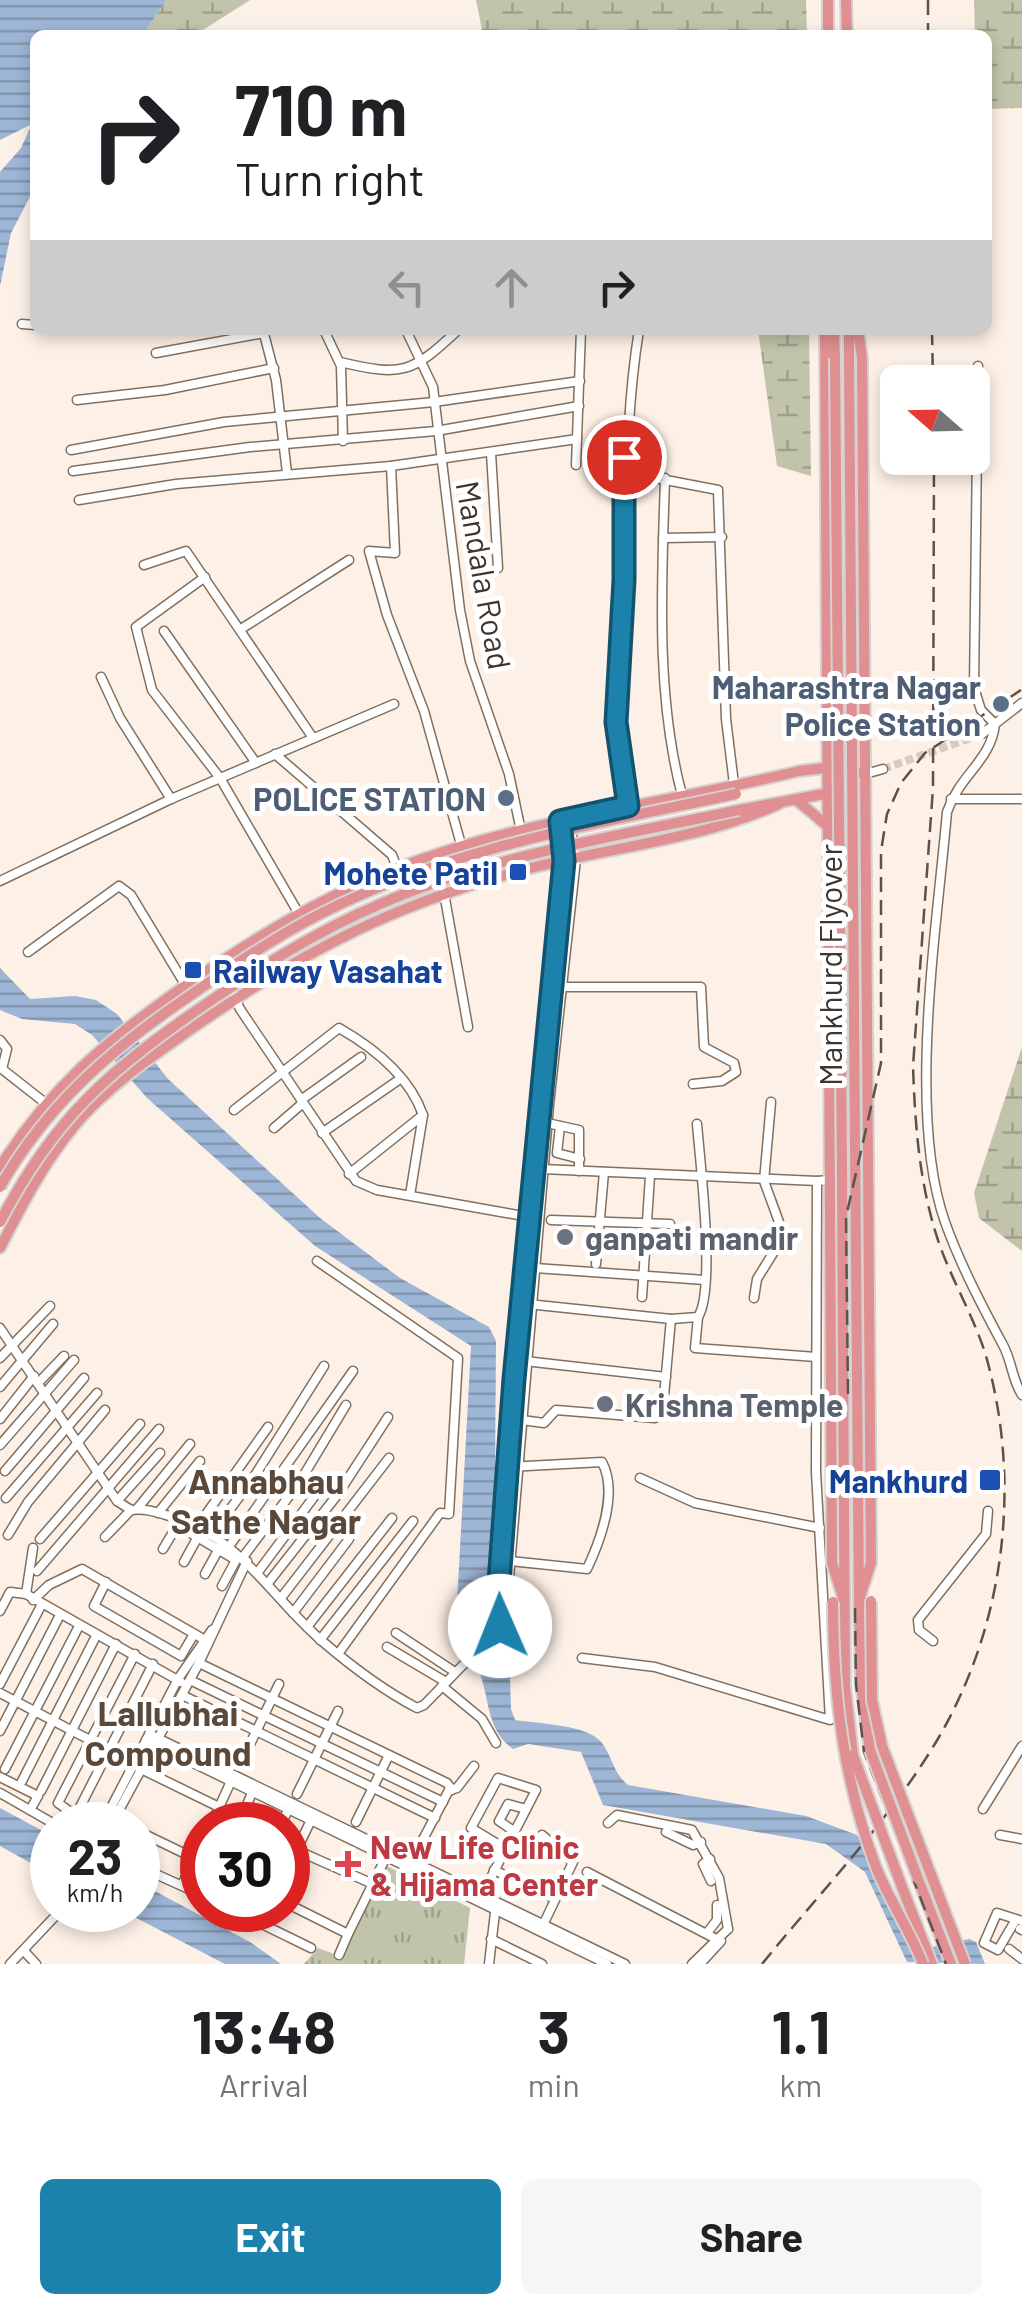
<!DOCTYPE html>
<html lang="en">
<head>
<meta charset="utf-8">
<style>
	body { margin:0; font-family:Barlow,sans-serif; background:#f6f6f6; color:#202124; height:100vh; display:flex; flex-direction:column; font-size:38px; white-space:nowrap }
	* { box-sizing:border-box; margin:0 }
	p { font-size:32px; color:#757577 }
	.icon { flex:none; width:55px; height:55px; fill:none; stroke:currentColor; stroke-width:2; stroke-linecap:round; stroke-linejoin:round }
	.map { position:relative; height:1964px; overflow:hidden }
	.panel { display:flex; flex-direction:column; background:#fff; flex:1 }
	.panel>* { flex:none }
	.hud { position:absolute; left:30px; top:30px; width:962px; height:305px; border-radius:15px; box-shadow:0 5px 15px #0003; background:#fff; color:#202124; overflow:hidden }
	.needle { width:65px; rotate:290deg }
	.buttons { position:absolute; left:880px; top:365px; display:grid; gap:20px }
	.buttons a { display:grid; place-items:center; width:110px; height:110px; border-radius:15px; background:#fff; box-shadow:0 5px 15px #0003; font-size:50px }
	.speed { position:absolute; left:30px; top:1802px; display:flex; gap:20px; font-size:50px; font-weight:700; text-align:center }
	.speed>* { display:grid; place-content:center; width:130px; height:130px; border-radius:50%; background:#fff; box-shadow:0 5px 15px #0003; line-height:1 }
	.speed small { font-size:25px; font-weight:400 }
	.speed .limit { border:15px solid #d22; background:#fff; color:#111 }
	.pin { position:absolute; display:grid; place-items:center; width:85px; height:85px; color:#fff; margin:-42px; border:5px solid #fff; border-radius:50%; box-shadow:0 2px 10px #0007 }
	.me { position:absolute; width:110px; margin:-55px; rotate:359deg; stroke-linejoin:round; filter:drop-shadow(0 0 8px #0008) }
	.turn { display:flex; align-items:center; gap:35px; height:210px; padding:0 40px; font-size:45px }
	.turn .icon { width:130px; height:130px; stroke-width:2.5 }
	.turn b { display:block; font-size:70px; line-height:85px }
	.lanes { display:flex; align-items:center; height:95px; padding:0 40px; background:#0003; justify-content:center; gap:50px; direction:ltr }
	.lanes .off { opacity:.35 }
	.eta { display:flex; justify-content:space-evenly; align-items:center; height:170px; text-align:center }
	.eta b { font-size:60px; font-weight:700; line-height:70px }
	.primary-button { display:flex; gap:20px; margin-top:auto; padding:20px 40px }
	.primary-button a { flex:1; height:115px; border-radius:15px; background:#1c82ac; color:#fff; font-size:40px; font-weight:700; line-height:115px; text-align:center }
	.primary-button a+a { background:#f6f6f6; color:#202124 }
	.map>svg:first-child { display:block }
</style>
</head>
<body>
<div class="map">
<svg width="1022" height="1964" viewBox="0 0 1022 1964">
	<defs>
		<pattern id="wetland-marsh" width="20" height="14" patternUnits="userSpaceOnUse" patternTransform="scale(2.5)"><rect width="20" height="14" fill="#c1c4aa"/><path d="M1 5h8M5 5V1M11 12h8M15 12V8" fill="none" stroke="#9ea08b"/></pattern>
		<pattern id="park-tufts" width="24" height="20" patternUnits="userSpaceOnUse" patternTransform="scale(2.5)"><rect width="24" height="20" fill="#c1c4aa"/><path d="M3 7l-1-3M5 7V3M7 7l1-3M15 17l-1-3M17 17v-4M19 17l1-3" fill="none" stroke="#9ea08b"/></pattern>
		<pattern id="water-rules" width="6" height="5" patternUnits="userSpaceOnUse" patternTransform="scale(2.5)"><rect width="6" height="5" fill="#9db6d6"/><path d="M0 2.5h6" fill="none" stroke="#8195ae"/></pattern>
	</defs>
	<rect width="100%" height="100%" fill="#fdf0e6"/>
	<g fill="url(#wetland-marsh)">
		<path d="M166 0H250L195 35H143Z"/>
		<path d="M476 0H806L807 35H483Z"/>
		<path d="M974 0H1022V108L988 109V35H975Z"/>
		<path d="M758 330H809L811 476 777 466Z"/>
		<path d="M1022 1047V1251L979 1218 974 1193Z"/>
	</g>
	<path fill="url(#park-tufts)" d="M385 1865 470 1908 464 1964H304L318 1948 342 1957Z"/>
	<g fill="url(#water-rules)">
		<path d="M0 0H166L143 35H35V187L11 233 0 286V172L21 148 32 124 0 140Z"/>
		<path d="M0 968 30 999 75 996 96 1000 117 1014 168 1079 320 1218 400 1278 489 1327 496 1341 495 1478 482 1642 510 1677 511 1709 515 1720C538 1724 588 1724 602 1743 613 1758 613 1773 628 1785L806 1816 857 1835 923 1949 969 1939 976 1942 985 1964 907 1962 865 1872 826 1844 603 1805 581 1752 528 1744 513 1749C486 1730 490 1699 479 1671 475 1660 462 1649 455 1640L471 1346 315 1246 147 1098 92 1035 75 1024 22 1019 0 1010Z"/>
		<path d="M0 1808 52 1836V1875L0 1846Z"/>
		<path d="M138 1882 250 1942 281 1964H225L121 1910H138Z"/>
	</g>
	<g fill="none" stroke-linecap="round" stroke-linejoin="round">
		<path stroke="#d7cbc1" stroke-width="8" stroke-dasharray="8 4" stroke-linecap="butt" d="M883 769 982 734"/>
		<g stroke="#817060" stroke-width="11">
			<g id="minor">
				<path d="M22 324 35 325"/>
				<path d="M263 330 276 380 287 473"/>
				<path d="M324 330 341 366 343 441"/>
				<path d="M406 330 433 387 460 610 470 661 509 774 521 831"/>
				<path d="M156 353 264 333"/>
				<path d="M340 362C403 377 412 373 458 330"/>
				<path d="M978 366 974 688 981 710 995 724C991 761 960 774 947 812 937 927 907 1114 945 1222 960 1264 982 1306 1003 1345 1012 1361 1012 1380 1022 1395"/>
				<path d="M77 400 165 390 274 368"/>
				<path d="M71 450 224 422 434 402 580 381"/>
				<path d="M491 453 498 568"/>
				<path d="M576 465 581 330"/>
				<path d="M391 466 395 553 369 551 387 615 424 711 462 848"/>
				<path d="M73 471 250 447 436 431 579 406"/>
				<path d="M624 472 718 490 726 719 734 784"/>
				<path d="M665 478C662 581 655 694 682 795"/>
				<path d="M79 500 176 484 391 466 577 439"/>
				<path d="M663 538 722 537"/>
				<path d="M144 565 186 551 313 738"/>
				<path d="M205 577 136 627 152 690 220 778 299 914"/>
				<path d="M241 629 349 560"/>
				<path d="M164 631 256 763"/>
				<path d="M101 677 120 718 171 799"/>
				<path d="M982 734 1022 703"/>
				<path d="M275 754 392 855 397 868"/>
				<path d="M865 774 883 769"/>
				<path d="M951 799H1022"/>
				<path d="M629 806C611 728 621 663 624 584 627 498 625 416 639 330"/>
				<path d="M0 881 171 799 394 704"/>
				<path d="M444 893 468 1027"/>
				<path d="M28 952 119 886 131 895 186 986"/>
				<path d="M222 968 240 1009 356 1181 377 1190 535 1218"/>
				<path d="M560 987H701L704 1047 734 1063 736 1072 722 1081 693 1084"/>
				<path d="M0 1040 7 1049 2 1069 44 1102"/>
				<path d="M301 1100 361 1057"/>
				<path d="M234 1110 339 1028C374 1048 409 1075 423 1115L410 1195"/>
				<path d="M547 1123 579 1130V1171"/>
				<path d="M560 1126 557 1153 580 1159"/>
				<path d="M274 1128 303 1103"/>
				<path d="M322 1133 400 1079"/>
				<path d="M542 1169 817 1181"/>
				<path d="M349 1174 423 1115"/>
				<path d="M551 1220 670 1224"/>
				<path d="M317 1261 458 1358 449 1514 440 1513 338 1654"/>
				<path d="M596 1264 604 1172"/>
				<path d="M535 1268 705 1280"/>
				<path d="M642 1297 650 1176"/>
				<path d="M754 1298 757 1279 775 1250 779 1222 764 1181 771 1102"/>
				<path d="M528 1304 671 1319 698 1317C716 1289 700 1162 697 1124"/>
				<path d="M698 1317 695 1348 816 1357"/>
				<path d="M0 1328 117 1501 131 1510C145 1508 156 1512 169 1516 244 1540 267 1593 322 1641 351 1666 383 1690 417 1708L424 1705 499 1628 506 1614 549 1105 576 859 571 828"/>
				<path d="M0 1358 50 1306"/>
				<path d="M516 1360 666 1377"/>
				<path d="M38 1383 64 1356"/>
				<path d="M0 1387 53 1324"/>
				<path d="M0 1419 34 1376"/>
				<path d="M522 1420 544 1423 556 1410 655 1418 663 1407 671 1319"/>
				<path d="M0 1445 74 1360"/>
				<path d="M508 1467 602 1462C618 1492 601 1539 587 1569L510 1561"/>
				<path d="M5 1471 84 1378"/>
				<path d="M640 1478 695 1503 820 1528"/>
				<path d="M6 1498 97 1393"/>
				<path d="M117 1501 160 1453"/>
				<path d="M137 1509 190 1444"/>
				<path d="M158 1513 200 1461"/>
				<path d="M177 1525 236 1560 222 1586"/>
				<path d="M197 1527 268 1427"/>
				<path d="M212 1533 252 1480 324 1366"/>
				<path d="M8 1535 28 1502 105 1410"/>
				<path d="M105 1537 131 1510"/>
				<path d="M40 1539 140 1424"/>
				<path d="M230 1545 353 1371"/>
				<path d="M163 1549 178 1524"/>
				<path d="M243 1557 299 1483 346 1405"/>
				<path d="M184 1562 200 1533"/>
				<path d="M37 1571 159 1429"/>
				<path d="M258 1572 322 1486"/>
				<path d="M205 1574 221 1545"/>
				<path d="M106 1582 94 1606 181 1656 194 1634"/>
				<path d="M268 1583 338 1494 388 1417"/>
				<path d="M26 1594 33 1548"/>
				<path d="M281 1598 389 1458"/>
				<path d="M33 1600 49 1585 82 1569 205 1640"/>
				<path d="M0 1611 10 1592 26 1594 181 1682"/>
				<path d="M293 1613 349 1539"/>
				<path d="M500 1626 499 1583 514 1379 564 861 561 829"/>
				<path d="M307 1627 392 1518"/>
				<path d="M396 1633 455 1672"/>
				<path d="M320 1640 413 1521"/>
				<path d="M933 1641 919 1630 918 1620 986 1534 988 1511"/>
				<path d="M387 1647 446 1682"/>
				<path d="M582 1658 655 1667 830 1720 816 1472 817 1181 829 1180"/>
				<path d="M199 1663 447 1783 452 1790"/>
				<path d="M190 1680 443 1802"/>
				<path d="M0 1684 42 1604"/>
				<path d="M442 1686 482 1719 496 1743"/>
				<path d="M0 1693 134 1763"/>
				<path d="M182 1695 435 1818"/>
				<path d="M0 1731 60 1615"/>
				<path d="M149 1734 625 1964"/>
				<path d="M146 1740 607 1964"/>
				<path d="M240 1765 279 1684"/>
				<path d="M5 1769 78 1628"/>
				<path d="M141 1769 219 1807"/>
				<path d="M0 1777 38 1796 30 1810"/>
				<path d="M22 1781 96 1636"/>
				<path d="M41 1791 116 1644"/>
				<path d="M0 1793 56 1825"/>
				<path d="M297 1794 338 1711"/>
				<path d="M79 1809 153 1664"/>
				<path d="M983 1809 1022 1746"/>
				<path d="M72 1813 58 1803 135 1654"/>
				<path d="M80 1817 94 1825"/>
				<path d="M356 1822 389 1755"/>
				<path d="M608 1823 617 1815 692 1830 719 1878 728 1929"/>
				<path d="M102 1825 178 1679 212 1630"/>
				<path d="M111 1825 199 1663 247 1561"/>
				<path d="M211 1825 232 1779"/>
				<path d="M238 1825 252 1793"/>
				<path d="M281 1825 288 1810"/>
				<path d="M138 1831 202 1862"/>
				<path d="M514 1831 499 1821 508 1804 526 1809"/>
				<path d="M666 1832 693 1845 701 1842"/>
				<path d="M542 1835 573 1862 544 1923"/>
				<path d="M1000 1835 1022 1839"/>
				<path d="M296 1850 373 1884"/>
				<path d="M710 1859 703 1864 711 1881"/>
				<path d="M410 1864 449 1790 457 1788 474 1766"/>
				<path d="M138 1866 202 1895"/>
				<path d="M288 1868 312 1818"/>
				<path d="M494 1870 555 1899"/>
				<path d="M587 1872 720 1941"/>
				<path d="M182 1885 202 1843"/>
				<path d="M483 1893 536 1790 498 1778 471 1828 504 1848"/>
				<path d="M288 1904 348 1934 388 1853"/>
				<path d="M233 1910 311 1948"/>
				<path d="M1015 1921 998 1950 984 1943 997 1913 1022 1921"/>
				<path d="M261 1924 267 1910"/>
				<path d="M1020 1929 1022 1930"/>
				<path d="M707 1933 717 1920V1905"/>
				<path d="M491 1939 542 1964"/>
				<path d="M1009 1949 1022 1959"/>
				<path d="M24 1951 36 1964"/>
				<path d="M339 1955 348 1934"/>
				<path d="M10 1964 61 1910"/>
				<path d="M489 1964 496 1904"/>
				<path d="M692 1964 728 1929"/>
				<path d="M700 1964 721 1941"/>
			</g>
		</g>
		<g stroke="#d4d3d1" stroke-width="14">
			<g id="highway">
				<path d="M828 0V35"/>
				<path d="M846 0 847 35"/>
				<path d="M825 330 832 1563 844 1601"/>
				<path d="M834 330 835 358"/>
				<path d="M858 330 862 358 871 1563 859 1600"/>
				<path d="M849 358V330"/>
				<path d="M799 802 825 824"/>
				<path d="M739 810 829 793"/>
				<path d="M855 1146 859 1600 861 1684 870 1750"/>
				<path d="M0 1167C50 1088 106 1041 182 988 249 942 317 899 393 870 523 819 664 804 799 771L825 768 859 773"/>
				<path d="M842 1167 845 1686 853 1755"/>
				<path d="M0 1248C22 1205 44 1162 75 1125 107 1087 151 1057 191 1029 303 951 398 902 531 868 613 847 702 839 779 804"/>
				<path d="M918 1879 951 1964"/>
				<path d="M902 1887 932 1964"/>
			</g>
		</g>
		<use href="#minor" stroke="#fff" stroke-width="8"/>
		<use href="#highway" stroke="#e08f92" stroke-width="10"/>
		<g stroke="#5b534b" stroke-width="2.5" stroke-dasharray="15 8" stroke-linecap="butt">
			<path d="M928 0V35"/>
			<path d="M932 330 933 382"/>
			<path d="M848 1394 846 1217 881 1063V851L887 814 901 783 925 753 1021 690"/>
			<path d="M855 1608 856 1684 864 1752 946 1964"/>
			<path d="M762 1964C822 1890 891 1819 939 1737 1005 1623 1022 1483 986 1356 974 1316 950 1278 937 1237 919 1181 915 1124 913 1066L933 788 934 458"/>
		</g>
		<g stroke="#d4d3d1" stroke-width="14" stroke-linecap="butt">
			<g id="highway-bridge">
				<path d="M835 358 842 1167"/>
				<path d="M849 358 855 1146"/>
				<path d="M0 1187C46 1106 109 1051 185 999 228 969 273 938 320 914 449 848 595 824 736 794"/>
				<path d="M0 1222C53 1120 107 1072 200 1008 257 969 315 932 378 905 492 855 618 836 739 810"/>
				<path d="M871 1601 872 1700 882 1746 965 1964"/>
				<path d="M833 1602C833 1695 843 1779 876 1867 889 1900 910 1930 923 1964"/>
				<path d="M870 1750 918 1879"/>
				<path d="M853 1755 902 1887"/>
			</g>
		</g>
		<use href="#highway-bridge" stroke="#e08f92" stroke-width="10"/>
	</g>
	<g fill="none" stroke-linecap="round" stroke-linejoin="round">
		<g stroke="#125470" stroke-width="25">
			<path id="route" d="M500 1626 499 1582 514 1379 564 861 560 821 628 806 616 722 624 580V457"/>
		</g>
		<use href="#route" stroke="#1c82ac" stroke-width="18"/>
	</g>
	<g fill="#5c6f8a" stroke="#fff" stroke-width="4">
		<circle cx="1001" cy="704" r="10"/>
		<circle cx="506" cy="798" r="10"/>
	</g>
	<g fill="#1a4fb4" stroke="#fff" stroke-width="4">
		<rect x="508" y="862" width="20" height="20" rx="5"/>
		<rect x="183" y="960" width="20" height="20" rx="5"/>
		<rect x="978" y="1468" width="24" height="24" rx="5"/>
	</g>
	<g fill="#6b7280" stroke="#fff" stroke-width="4">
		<circle cx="565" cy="1237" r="10"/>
		<circle cx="605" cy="1404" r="10"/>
	</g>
	<path fill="#e0444e" stroke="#fff" stroke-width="4" d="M343 1849h10v10h10v10h-10v10h-10v-10h-10v-10h10z"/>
	<g text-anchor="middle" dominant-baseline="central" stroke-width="10" stroke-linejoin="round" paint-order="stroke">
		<g font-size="32" fill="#3d352e" stroke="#fff">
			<text transform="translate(485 575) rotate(80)">Mandala Road</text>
			<text transform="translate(829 965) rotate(-90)">Mankhurd Flyover</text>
		</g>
		<g font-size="32" font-weight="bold" fill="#4e5e75" stroke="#fff" text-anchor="end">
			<text x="981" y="686">Maharashtra Nagar<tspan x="981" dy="37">Police Station</tspan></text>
			<text x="486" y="798">POLICE STATION</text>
		</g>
		<g font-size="32" font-weight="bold" fill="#164399" stroke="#fff" text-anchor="end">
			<text x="498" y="872">Mohete Patil</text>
			<text x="213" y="970" text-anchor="start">Railway Vasahat</text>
			<text x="968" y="1480">Mankhurd</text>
		</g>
		<g font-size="32" font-weight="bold" fill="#5b616d" stroke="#fff" text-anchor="start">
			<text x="585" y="1237">ganpati mandir</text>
			<text x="625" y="1404">Krishna Temple</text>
		</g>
		<g font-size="32" font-weight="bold" fill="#be3a42" stroke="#fff" text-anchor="start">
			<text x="370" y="1846">New Life Clinic<tspan x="370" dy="37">&amp; Hijama Center</tspan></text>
		</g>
		<g font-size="35" font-weight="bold" fill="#5a493a" stroke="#fff">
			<text x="266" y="1480">Annabhau<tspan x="266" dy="40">Sathe Nagar</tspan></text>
			<text x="168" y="1712">Lallubhai<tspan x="168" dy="40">Compound</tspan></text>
		</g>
	</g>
</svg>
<div class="buttons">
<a><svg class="needle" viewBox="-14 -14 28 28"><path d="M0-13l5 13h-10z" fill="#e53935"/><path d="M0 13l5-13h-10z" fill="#757577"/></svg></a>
</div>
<div class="speed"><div>23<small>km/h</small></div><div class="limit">30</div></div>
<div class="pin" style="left:624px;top:457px;background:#d93025"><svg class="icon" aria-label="arrive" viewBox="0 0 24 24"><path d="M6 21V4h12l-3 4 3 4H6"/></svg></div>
<svg class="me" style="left:500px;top:1626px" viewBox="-20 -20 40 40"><circle r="19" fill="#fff"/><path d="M0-13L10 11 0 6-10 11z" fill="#1c82ac"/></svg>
<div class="hud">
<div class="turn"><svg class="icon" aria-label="right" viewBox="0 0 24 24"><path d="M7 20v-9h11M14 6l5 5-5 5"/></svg><div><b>710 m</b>Turn right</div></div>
<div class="lanes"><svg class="icon off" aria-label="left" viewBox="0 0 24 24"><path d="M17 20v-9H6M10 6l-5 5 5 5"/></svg><svg class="icon off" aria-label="ahead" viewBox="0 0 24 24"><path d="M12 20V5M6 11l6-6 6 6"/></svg><svg class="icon" aria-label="right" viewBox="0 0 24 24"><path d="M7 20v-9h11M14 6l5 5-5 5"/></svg></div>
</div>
</div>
<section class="panel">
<div class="eta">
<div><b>13:48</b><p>Arrival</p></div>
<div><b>3</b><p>min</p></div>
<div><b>1.1</b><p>km</p></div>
</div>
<div class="primary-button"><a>Exit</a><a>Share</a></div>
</section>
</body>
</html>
